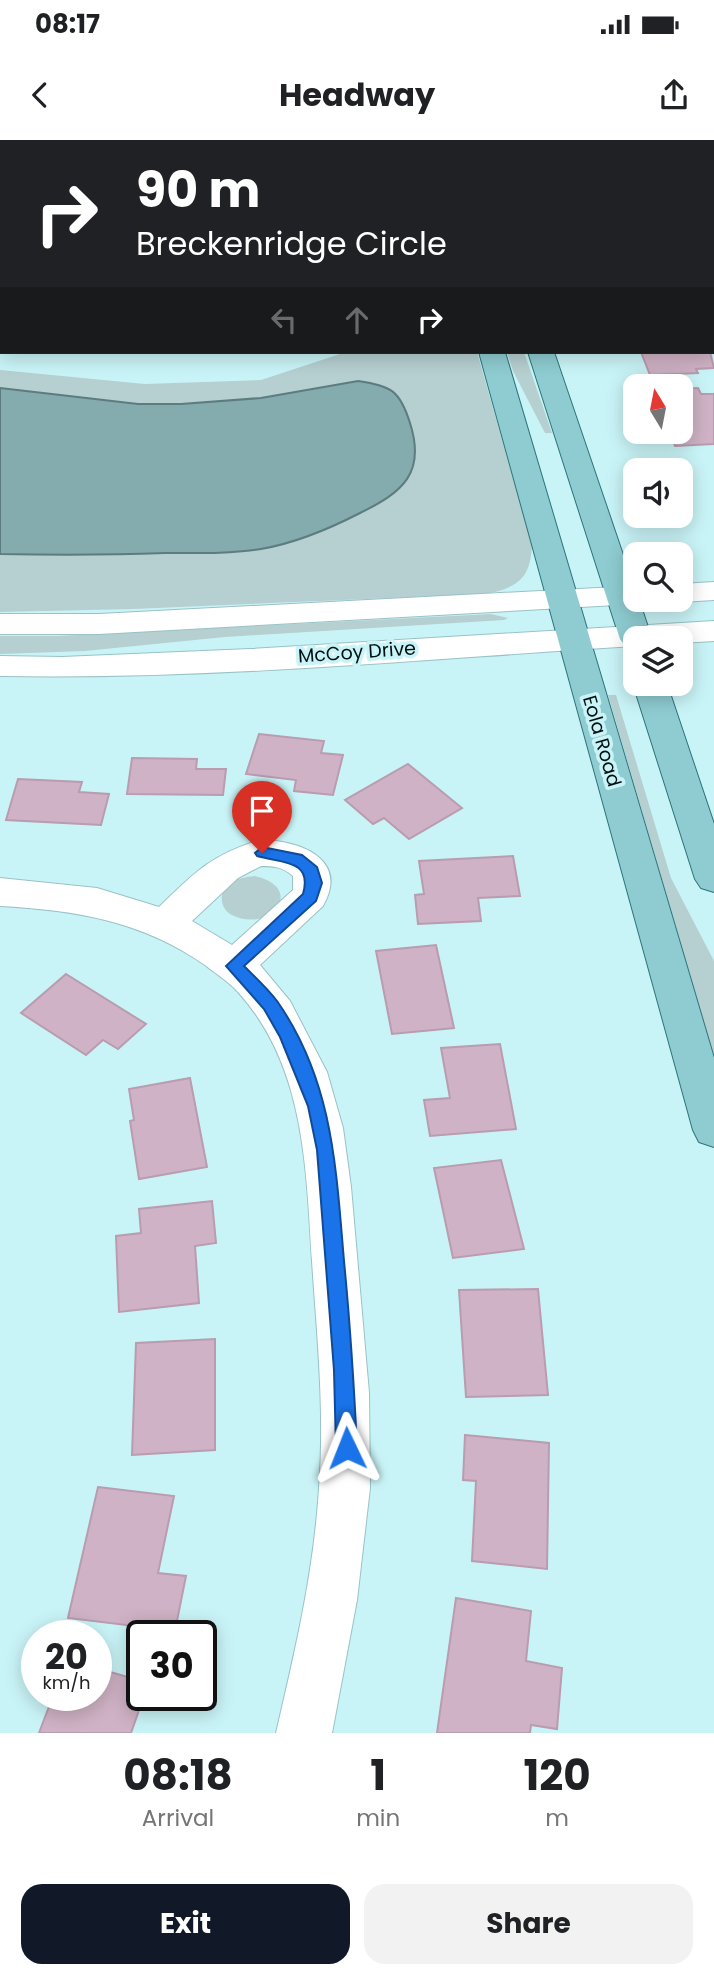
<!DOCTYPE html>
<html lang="en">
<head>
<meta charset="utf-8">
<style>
	body { margin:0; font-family:Poppins,sans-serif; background:#f2f2f2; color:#202124; height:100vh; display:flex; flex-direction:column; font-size:26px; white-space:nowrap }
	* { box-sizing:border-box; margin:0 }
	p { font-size:23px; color:#757577 }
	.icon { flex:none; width:38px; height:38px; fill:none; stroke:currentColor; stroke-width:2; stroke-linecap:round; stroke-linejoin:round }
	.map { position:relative; height:1593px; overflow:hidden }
	.sheet { display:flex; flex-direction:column; background:#fff; flex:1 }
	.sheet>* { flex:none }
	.banner { position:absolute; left:0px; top:0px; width:714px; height:214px; box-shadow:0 4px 18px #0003; background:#202124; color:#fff; overflow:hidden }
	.needle { width:46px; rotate:350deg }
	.controls { position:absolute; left:623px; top:234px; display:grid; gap:14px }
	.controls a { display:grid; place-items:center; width:70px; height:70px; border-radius:14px; background:#fff; box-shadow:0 4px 18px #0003; font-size:35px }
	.speed { position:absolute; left:21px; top:1480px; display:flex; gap:14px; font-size:35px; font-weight:700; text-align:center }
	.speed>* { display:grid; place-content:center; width:91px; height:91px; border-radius:50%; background:#fff; box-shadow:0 4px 18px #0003; line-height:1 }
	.speed small { font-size:18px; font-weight:400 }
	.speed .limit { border:4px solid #111; border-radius:10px; background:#fff; color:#111 }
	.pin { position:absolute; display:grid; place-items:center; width:60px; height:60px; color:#fff; margin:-72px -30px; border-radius:50% 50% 50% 0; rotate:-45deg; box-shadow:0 0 7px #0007 }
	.pin .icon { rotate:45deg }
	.me { position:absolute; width:77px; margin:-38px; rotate:358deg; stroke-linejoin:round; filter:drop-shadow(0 0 5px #0008) }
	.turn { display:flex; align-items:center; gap:24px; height:147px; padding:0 21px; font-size:32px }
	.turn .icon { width:91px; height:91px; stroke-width:2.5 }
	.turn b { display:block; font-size:49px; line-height:60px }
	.lanes { display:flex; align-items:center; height:66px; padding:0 21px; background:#0003; justify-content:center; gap:35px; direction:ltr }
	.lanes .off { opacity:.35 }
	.eta { display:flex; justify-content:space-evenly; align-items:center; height:119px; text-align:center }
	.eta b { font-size:42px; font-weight:700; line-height:49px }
	.primary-button { display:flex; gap:14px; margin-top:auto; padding:14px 21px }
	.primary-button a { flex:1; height:80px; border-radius:21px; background:#111827; color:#fff; font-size:28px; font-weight:700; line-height:80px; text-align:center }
	.primary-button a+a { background:#f2f2f2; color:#202124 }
	.status { display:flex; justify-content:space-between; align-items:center; height:49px; padding:0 35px; background:#fff; direction:ltr }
	.status svg { height:19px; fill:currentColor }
	header { display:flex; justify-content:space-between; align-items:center; height:91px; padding:0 21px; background:#fff; font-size:32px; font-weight:700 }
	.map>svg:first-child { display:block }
</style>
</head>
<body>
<div class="status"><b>08:17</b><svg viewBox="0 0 49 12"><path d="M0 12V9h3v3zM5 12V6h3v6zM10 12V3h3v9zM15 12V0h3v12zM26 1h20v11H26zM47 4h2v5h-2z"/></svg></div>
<header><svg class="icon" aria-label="back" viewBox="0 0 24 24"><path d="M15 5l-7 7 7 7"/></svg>Headway<svg class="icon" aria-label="share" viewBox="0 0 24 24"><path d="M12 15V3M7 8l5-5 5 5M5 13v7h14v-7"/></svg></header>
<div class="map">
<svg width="714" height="1593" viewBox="0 0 714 1593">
	<rect width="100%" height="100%" fill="#c9f4f7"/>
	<g fill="#b2e6eb">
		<path d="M0 0H413L414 2H2L0 41Z"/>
		<path d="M483 0H714V19L712 2Z"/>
	</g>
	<g fill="#b6cfd1">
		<path d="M346 212H477L532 404C531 438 518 448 485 454L133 469 0 472V230L145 244 261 240Z"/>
		<path d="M507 212H524L552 293H545L513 231Z"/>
		<path d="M491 474 508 478 504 480 225 497 85 511 0 514V496H56Z"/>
		<path d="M608 555H616L671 738 714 821V917Z"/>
		<path d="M255 736C308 749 268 794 232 775 220 769 218 753 229 744 237 738 246 737 255 736Z"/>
	</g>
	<path fill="#84abae" stroke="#5d7c7f" stroke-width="2" d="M358 241C392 246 400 251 410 283 426 333 403 352 360 373 329 389 296 403 261 409 229 414 197 413 165 413 110 415 55 415 0 414V248L138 264H181L261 258Z"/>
	<g fill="#cfb2c5" stroke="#b99caf" stroke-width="2">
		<path d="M641 212H710L714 228 696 229 698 233 650 235Z"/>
		<path d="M698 248 701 254H714V304L675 306 670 292H681V249Z"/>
		<path d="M259 594 324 601 321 613 343 615 333 655 294 651 296 640 246 634Z"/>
		<path d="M132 618 197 619 196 629H226L223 655 127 654Z"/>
		<path d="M408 624 462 668 409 699 384 678 373 684 345 660Z"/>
		<path d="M18 639 82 642 79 652 109 654 101 685 6 680Z"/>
		<path d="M513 716 520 756 478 758 481 781 418 784 415 755 424 754 419 721Z"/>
		<path d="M436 805 454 888 392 894 376 811Z"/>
		<path d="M66 834 146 884 118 909 103 900 86 915 21 873Z"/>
		<path d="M500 904 516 989 430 996 424 960 450 958 441 908Z"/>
		<path d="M190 938 207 1027 139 1039 130 981 134 980 129 949Z"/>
		<path d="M501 1020 524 1109 453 1118 434 1028Z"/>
		<path d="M212 1061 216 1103 195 1106 199 1163 119 1172 116 1096 141 1093 139 1069Z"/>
		<path d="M538 1149 548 1255 466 1257 459 1150Z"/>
		<path d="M215 1199V1310L132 1315 136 1203Z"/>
		<path d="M465 1295 549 1303 547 1429 472 1421 476 1341 463 1340Z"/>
		<path d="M98 1347 174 1356 158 1433 186 1436 175 1491 68 1478Z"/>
		<path d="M456 1458 531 1471 526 1521 562 1528 557 1589 531 1585 530 1593H437Z"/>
		<path d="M103 1530 142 1541 144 1556 131 1593H39L53 1556 94 1557Z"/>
	</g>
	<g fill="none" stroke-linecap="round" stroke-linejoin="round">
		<g stroke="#99c2c6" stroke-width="2">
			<g id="minor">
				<rect x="0" y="127" width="2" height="14"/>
				<path d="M714 442V460L681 462 672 460H681V444Z"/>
				<path d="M635 446V460L646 462 635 464 99 494H0V474H99Z"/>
				<path d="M714 481V501L681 503V499H635V506C424 519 211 540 0 536V516L62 517 250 509Z"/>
				<path d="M260 700C298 700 350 718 323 766L260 825 290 861 327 932 343 988 351 1047 369 1253 370 1348 357 1460 332 1593H276C295 1512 314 1431 319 1348 325 1272 317 1197 312 1121 306 1027 305 926 238 852 228 841 216 834 205 825 142 781 75 770 0 766V738L97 748 159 767C194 733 212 714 260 700ZM261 726C274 726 283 727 293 736V750L232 805 192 781 238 738Z"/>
			</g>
		</g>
		<g stroke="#2c747a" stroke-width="2">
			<g id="major">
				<path d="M412 0H434L435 2H413Z"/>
				<path d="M453 0H475L476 2H454Z"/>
				<path d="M479 212H505L714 918V1007L699 1002 693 990Z"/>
				<path d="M528 212H554L635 450V460H639L652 499H635V509L625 506 620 499Z"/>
				<path d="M635 541V544H667L714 684V752L701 748 695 739 633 544Z"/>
			</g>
		</g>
		<use href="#minor" fill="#fff" fill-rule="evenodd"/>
		<use href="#major" fill="#8eccd1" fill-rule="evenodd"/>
	</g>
	<path fill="#1a73e8" stroke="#114b97" stroke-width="2" d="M262 707 302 715 317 727 322 743 316 761 244 826C255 837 268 849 277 861 333 941 336 1028 344 1121 350 1183 354 1245 357 1308L354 1315 347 1317 339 1315 336 1308 334 1230 317 1010 308 966 280 897 264 869 226 826 303 754C313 719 281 723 257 716L255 713Z"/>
	<g text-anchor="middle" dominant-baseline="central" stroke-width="7" stroke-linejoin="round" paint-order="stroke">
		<g font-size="19" fill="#031011" stroke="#c9f4f7">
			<text transform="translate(357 512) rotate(-4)">McCoy Drive</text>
			<text transform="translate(602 601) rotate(74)">Eola Road</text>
		</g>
	</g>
</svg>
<div class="controls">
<a><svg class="needle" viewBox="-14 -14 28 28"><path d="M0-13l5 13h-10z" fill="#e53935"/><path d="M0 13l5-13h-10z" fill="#757577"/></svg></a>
<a><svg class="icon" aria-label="sound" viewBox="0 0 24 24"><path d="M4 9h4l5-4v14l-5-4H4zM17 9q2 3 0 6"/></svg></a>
<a><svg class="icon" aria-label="search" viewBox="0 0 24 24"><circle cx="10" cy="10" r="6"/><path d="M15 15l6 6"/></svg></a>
<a><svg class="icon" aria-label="layers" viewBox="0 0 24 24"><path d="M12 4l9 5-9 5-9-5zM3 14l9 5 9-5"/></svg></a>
</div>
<div class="speed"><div>20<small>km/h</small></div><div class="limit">30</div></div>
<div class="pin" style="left:262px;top:713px;background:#d93025"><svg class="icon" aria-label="arrive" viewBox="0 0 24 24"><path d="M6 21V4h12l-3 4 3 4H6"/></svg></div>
<svg class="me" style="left:347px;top:1308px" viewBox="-20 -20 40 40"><path d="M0-17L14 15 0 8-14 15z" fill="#1a73e8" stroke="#fff" stroke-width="4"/></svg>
<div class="banner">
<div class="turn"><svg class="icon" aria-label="right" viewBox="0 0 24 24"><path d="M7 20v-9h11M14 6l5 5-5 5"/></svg><div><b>90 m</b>Breckenridge Circle</div></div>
<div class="lanes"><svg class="icon off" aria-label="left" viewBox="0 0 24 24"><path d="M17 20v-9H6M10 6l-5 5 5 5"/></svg><svg class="icon off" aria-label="ahead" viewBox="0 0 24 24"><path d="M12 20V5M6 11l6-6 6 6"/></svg><svg class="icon" aria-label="right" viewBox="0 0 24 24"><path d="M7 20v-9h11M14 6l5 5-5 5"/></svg></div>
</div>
</div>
<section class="sheet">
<div class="eta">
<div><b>08:18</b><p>Arrival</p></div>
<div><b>1</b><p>min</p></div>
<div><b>120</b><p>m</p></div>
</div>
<div class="primary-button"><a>Exit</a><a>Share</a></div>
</section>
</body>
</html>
